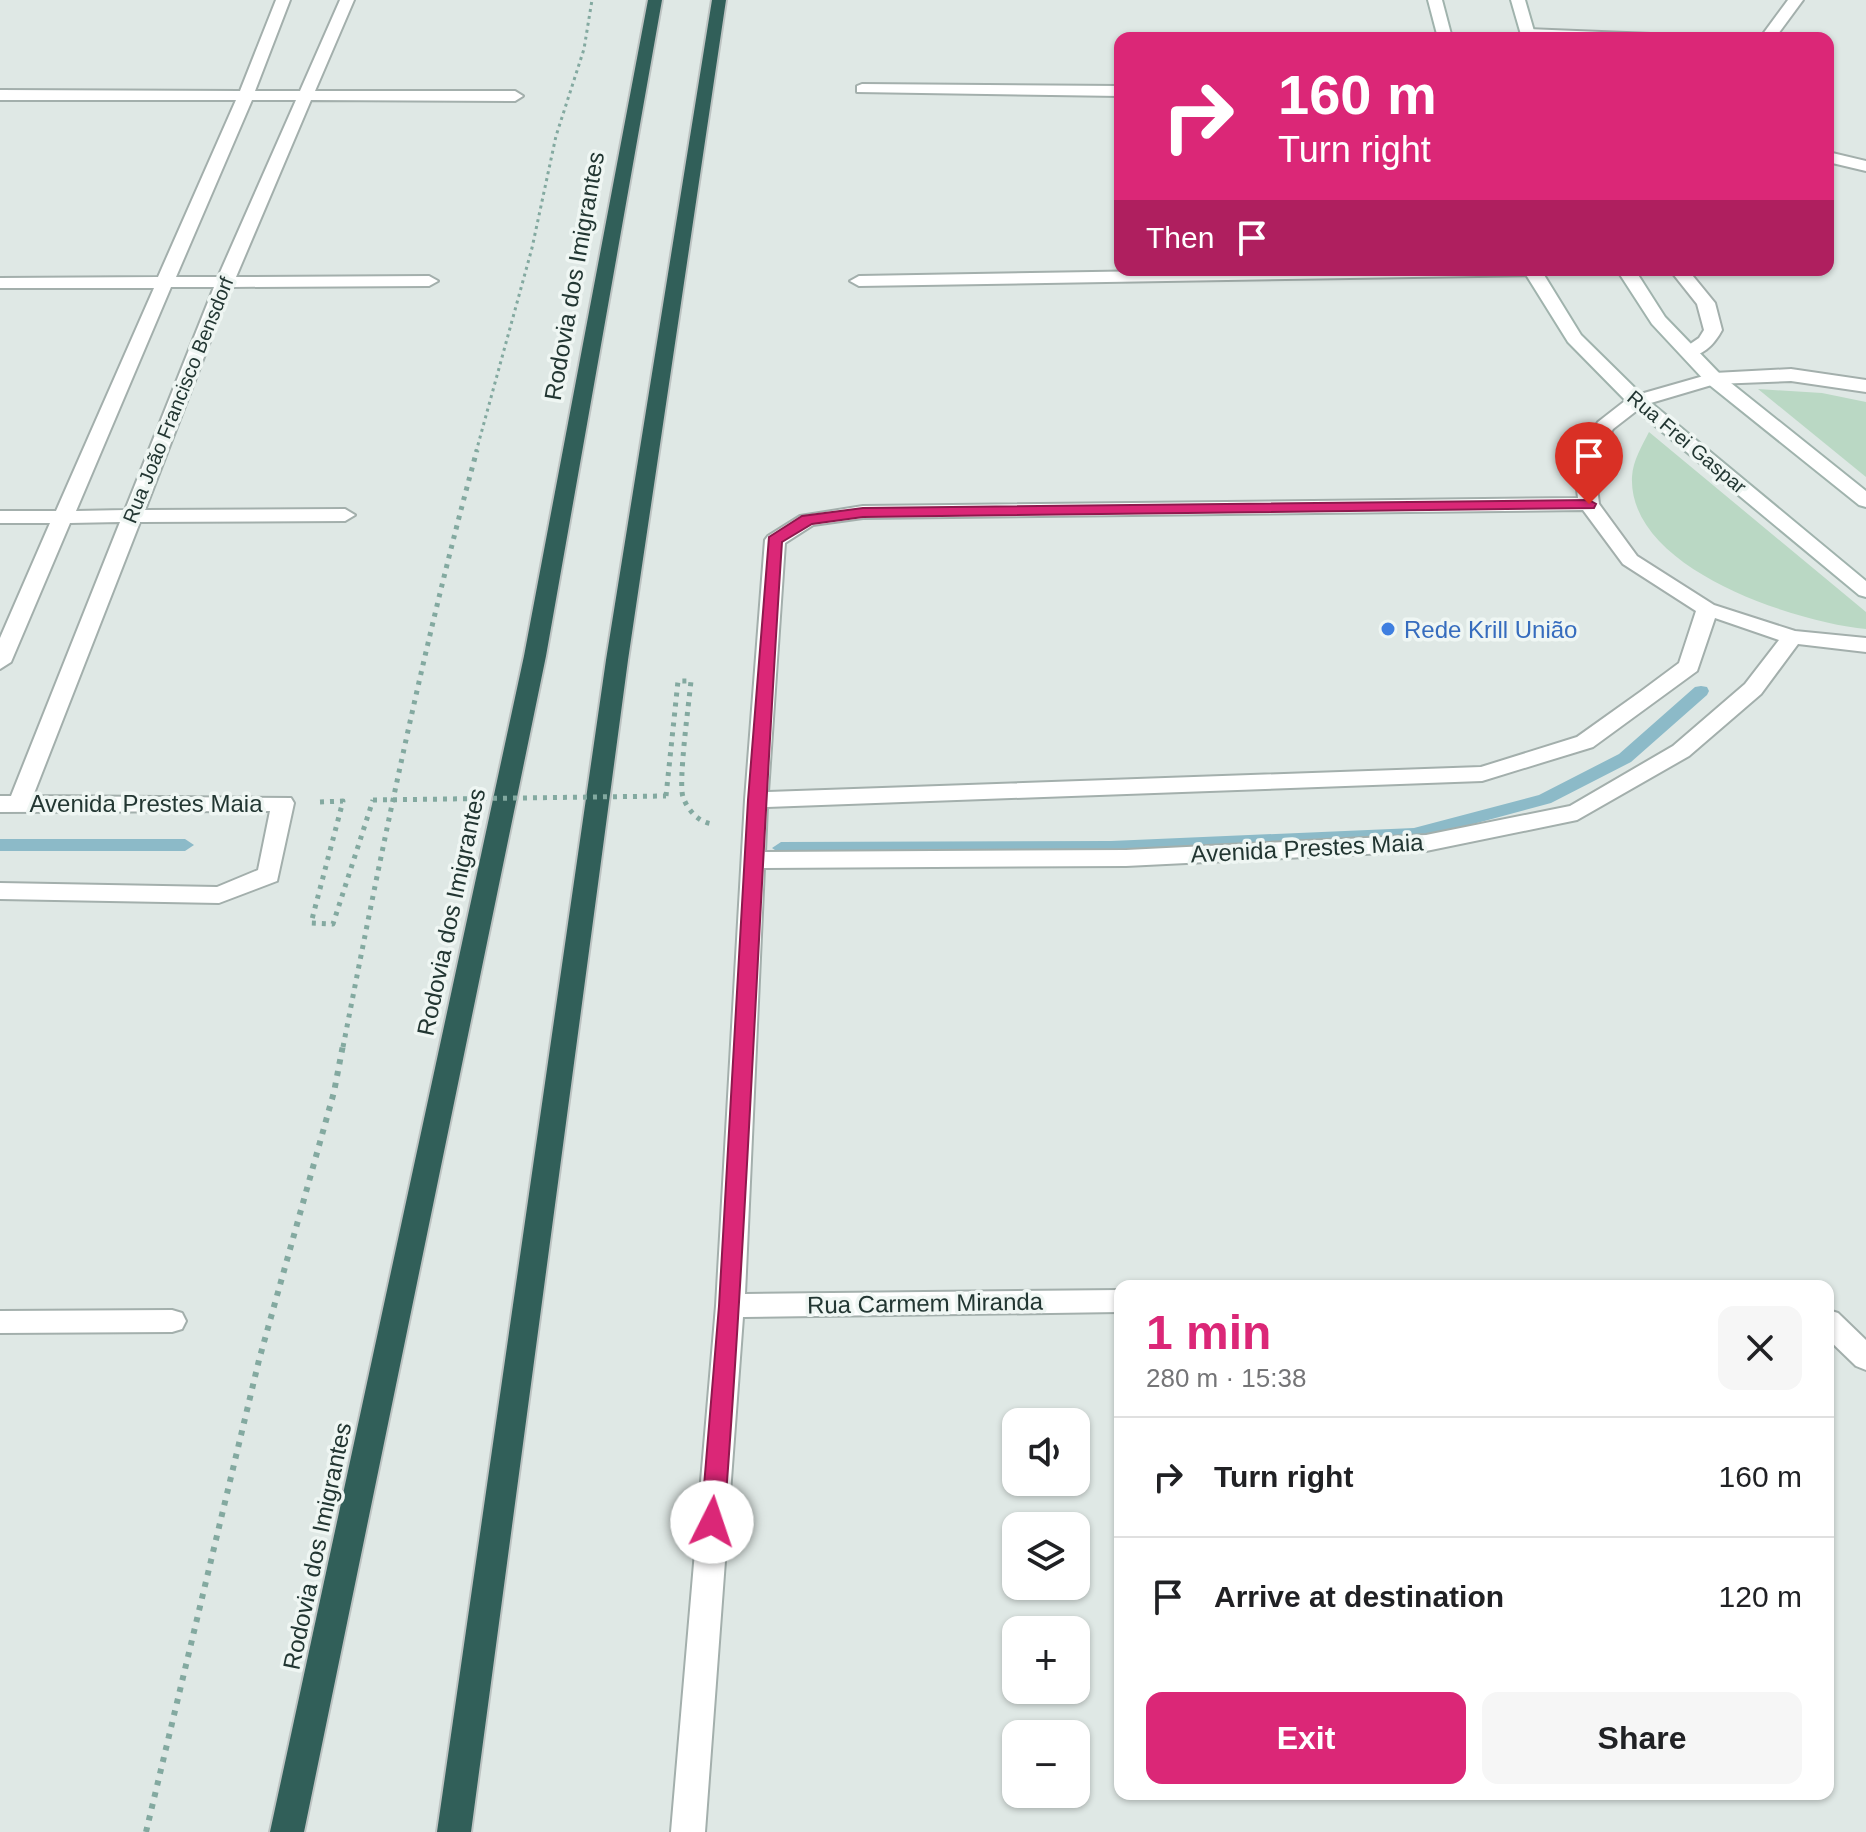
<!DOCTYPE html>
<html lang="en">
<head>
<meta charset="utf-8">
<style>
	body { margin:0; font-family:Helvetica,sans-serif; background:#f6f6f6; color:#202124; height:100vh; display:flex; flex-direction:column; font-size:30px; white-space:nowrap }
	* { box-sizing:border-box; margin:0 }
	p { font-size:26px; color:#757577 }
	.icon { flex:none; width:44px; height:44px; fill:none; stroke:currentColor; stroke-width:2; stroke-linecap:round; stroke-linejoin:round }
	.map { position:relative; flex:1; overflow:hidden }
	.panel { position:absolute; left:1114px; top:1280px; width:720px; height:520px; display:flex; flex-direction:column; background:#fff; border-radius:16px; box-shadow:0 2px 6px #0004 }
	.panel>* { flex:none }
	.top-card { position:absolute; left:1114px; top:32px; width:720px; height:244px; border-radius:16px; box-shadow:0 2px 6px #0004; background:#db2777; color:#fff; overflow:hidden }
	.tools { position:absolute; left:1002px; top:1408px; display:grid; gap:16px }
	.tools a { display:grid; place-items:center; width:88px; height:88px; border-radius:16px; background:#fff; box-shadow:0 2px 6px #0004; font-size:40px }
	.pin { position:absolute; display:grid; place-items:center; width:68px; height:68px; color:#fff; margin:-82px -34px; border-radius:50% 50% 50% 0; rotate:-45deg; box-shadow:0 0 8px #0007 }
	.pin .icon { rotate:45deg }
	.me { position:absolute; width:88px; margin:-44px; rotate:4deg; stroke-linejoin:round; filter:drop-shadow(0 0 6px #0008) }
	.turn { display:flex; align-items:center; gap:28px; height:168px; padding:0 32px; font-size:36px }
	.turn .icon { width:104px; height:104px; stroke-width:2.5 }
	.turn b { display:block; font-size:56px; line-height:68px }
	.then { display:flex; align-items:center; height:76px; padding:0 32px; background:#0003; gap:16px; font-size:30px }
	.round { display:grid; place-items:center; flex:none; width:84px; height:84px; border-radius:16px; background:#f6f6f6 }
	.head { display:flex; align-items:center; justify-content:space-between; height:136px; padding:0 32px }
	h1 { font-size:48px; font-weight:600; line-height:60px; color:#db2777 }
	.cta { display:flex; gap:16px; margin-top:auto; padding:16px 32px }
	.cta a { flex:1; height:92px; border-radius:16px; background:#db2777; color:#fff; font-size:32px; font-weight:600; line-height:92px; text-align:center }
	.cta a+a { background:#f6f6f6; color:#202124 }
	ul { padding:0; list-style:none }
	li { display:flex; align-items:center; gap:24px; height:120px; padding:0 32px; border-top:2px solid #e0e0e0 }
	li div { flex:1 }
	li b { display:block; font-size:30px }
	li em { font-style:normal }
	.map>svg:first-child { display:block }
</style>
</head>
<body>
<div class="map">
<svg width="1866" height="1832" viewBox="0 0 1866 1832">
	<rect width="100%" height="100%" fill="#dfe8e5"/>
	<g fill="#bad8c4">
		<path d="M1758 389 1822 393 1866 402V477Z"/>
		<path d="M1649 432 1866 612V629C1795 622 1628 569 1632 477 1633 460 1642 446 1649 432Z"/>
	</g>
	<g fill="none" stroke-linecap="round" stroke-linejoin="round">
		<g fill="#8cbac8" fill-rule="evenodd">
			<path d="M1701 686 1707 687 1709 691 1707 695 1631 762 1551 803 1414 840 1111 853 781 854 772 848 781 842 1111 841 1414 828 1539 795 1619 754 1695 687Z"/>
			<path d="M0 839H185L194 845 185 851H0Z"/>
		</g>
		<g stroke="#a3afac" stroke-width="4">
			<g id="lane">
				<path d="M1527 29 1651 34 1658 38 1522 36V30Z"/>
				<path d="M1670 270H1688L1715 303 1722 330C1714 345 1701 359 1683 355L1680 351 1699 338 1704 330 1697 304Z"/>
			</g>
		</g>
		<g stroke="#a3afac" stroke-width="4">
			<g id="street">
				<path d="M276 0H290L255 91H300L340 0H354L315 91H515L523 96 515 101 311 100 236 277 429 276 438 281 429 286 231 287 145 510 345 509 355 515 345 521 140 522 33 796 291 798 294 803 277 881 219 903 0 899V883L217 887 258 870 270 811 0 812V796H11L120 522 70 523 11 662 0 669V638L50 523H0V511H56L154 288H0V278L158 277 236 100H0V90L240 91ZM252 100H296L218 277H176ZM171 287H214L125 510 76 511Z"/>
				<path d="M1788 0H1803L1775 38H1760Z"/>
				<path d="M862 84 1120 86V96L857 92V86Z"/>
				<path d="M1828 152 1866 161V171L1828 162Z"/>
				<path d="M1214 270H1544L1535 275 859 286 850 281 859 276Z"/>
				<path d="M1791 369 1866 380V392L1791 381 1715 384 1644 405 1613 429 1594 462 1599 504 1637 556 1714 605 1795 631 1866 638V652L1798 644 1761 694 1689 756 1577 820 1426 851 1126 866 764 868 745 1294 1120 1290V1312L743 1317 705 1832H671L716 1306 745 800 765 540 768 536 800 516 863 506 1578 498 1574 462 1598 422 1630 397 1714 373ZM1583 510 1623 564 1696 611 1679 663 1640 692 1577 737 1481 767 768 792 785 543 813 525 863 518ZM1715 618 1779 640 1745 684 1673 746 1570 806 1426 835 1126 850 765 852 767 807 1482 781 1593 747 1697 671Z"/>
				<path d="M172 1310 182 1313 186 1321 182 1329 172 1332 0 1333V1311Z"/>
				<path d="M1828 1310 1838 1313 1866 1340V1370L1856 1366 1828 1339Z"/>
			</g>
		</g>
		<g stroke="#a0b3ad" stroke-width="4">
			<g id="secondary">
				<path d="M1428 0H1442L1452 38H1438Z"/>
				<path d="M1511 0H1525L1536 38H1522Z"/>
				<path d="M1523 270H1541L1581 335 1644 397 1866 581V597L1859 595 1630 405 1568 342Z"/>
				<path d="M1617 270H1635L1665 317 1721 375 1866 491V507L1859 505 1707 383 1652 324Z"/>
			</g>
		</g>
		<g stroke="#bdc3c2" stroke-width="4">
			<g id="highway">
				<path d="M648 0H662L546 656 304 1832H270L524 656Z"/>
				<path d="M712 0H726L628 660 471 1832H437L606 660Z"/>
			</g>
		</g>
		<path stroke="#83a9a0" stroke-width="3" stroke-dasharray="3 4" stroke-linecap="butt" d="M476 452 532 248 556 136 584 49 592 0"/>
		<g stroke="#83a9a0" stroke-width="5" stroke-dasharray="4 6" stroke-linecap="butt">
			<path d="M666 796 678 681H691C689 702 678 783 683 797 688 811 700 824 715 824"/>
			<path d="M320 802 343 801 311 923 333 924 373 800"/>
			<path d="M343 1047C382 847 423 647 477 450"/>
		</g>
		<path stroke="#83a9a0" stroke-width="6" stroke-dasharray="5 7" stroke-linecap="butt" d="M146 1832 259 1360 334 1092 343 1045"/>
		<use href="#lane" fill="#fff" fill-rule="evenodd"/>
		<use href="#street" fill="#fff" fill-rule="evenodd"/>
		<use href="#secondary" fill="#fff" fill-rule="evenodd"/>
		<use href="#highway" fill="#315f59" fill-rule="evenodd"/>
		<path stroke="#83a9a0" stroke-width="5" stroke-dasharray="4 6" stroke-linecap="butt" d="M373 800 666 796"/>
	</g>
	<path fill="#db2777" stroke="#8e194d" stroke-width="2" d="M1589 500 1596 504 1594 508 863 517 812 524 782 542C760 869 749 1196 724 1522L721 1530 712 1532 704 1530 701 1522 719 1306 748 800 769 537 802 516 863 508Z"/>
	<circle fill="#3f7fe0" stroke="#eff6f3" stroke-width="3" cx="1388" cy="629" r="8"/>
	<g text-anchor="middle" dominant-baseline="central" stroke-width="7" stroke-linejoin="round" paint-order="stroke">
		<g font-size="20" fill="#223632" stroke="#eff6f3">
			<text transform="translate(178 400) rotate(-68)">Rua João Francisco Bensdorf</text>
			<text transform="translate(1687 442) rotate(40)">Rua Frei Gaspar</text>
		</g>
		<g font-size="24" fill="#223632" stroke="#eff6f3">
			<text transform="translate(574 276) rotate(-80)">Rodovia dos Imigrantes</text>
			<text x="146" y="803">Avenida Prestes Maia</text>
			<text transform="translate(1307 848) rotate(-3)">Avenida Prestes Maia</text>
			<text transform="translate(451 912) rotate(-78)">Rodovia dos Imigrantes</text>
			<text transform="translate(925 1303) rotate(-1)">Rua Carmem Miranda</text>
			<text transform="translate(317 1546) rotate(-78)">Rodovia dos Imigrantes</text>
		</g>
		<g font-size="24" fill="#366cbe" stroke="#eff6f3" text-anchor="start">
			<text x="1404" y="629">Rede Krill União</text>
		</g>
	</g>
</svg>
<div class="tools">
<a><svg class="icon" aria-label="sound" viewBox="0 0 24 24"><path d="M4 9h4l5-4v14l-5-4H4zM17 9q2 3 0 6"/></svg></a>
<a><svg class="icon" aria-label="layers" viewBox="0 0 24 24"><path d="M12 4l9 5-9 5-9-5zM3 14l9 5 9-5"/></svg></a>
<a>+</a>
<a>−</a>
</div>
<div class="pin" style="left:1589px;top:504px;background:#d93025"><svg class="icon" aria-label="arrive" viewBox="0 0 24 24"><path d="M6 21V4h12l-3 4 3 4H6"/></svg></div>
<svg class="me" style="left:712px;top:1522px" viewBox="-20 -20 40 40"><circle r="19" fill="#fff"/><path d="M0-13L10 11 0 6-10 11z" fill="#db2777"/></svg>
<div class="top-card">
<div class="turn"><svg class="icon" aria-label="right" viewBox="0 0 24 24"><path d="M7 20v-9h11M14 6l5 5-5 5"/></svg><div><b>160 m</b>Turn right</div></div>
<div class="then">Then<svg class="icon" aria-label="arrive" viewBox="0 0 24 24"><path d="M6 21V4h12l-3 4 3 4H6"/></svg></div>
</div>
<section class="panel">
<div class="head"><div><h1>1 min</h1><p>280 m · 15:38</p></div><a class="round"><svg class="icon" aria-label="close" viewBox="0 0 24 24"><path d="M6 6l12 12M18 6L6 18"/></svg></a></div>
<ul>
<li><svg class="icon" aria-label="right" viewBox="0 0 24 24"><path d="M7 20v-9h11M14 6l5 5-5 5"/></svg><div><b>Turn right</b></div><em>160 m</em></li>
<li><svg class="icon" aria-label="arrive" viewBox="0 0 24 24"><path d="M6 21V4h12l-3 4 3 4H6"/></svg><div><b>Arrive at destination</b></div><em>120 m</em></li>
</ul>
<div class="cta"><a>Exit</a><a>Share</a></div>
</section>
</div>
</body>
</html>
